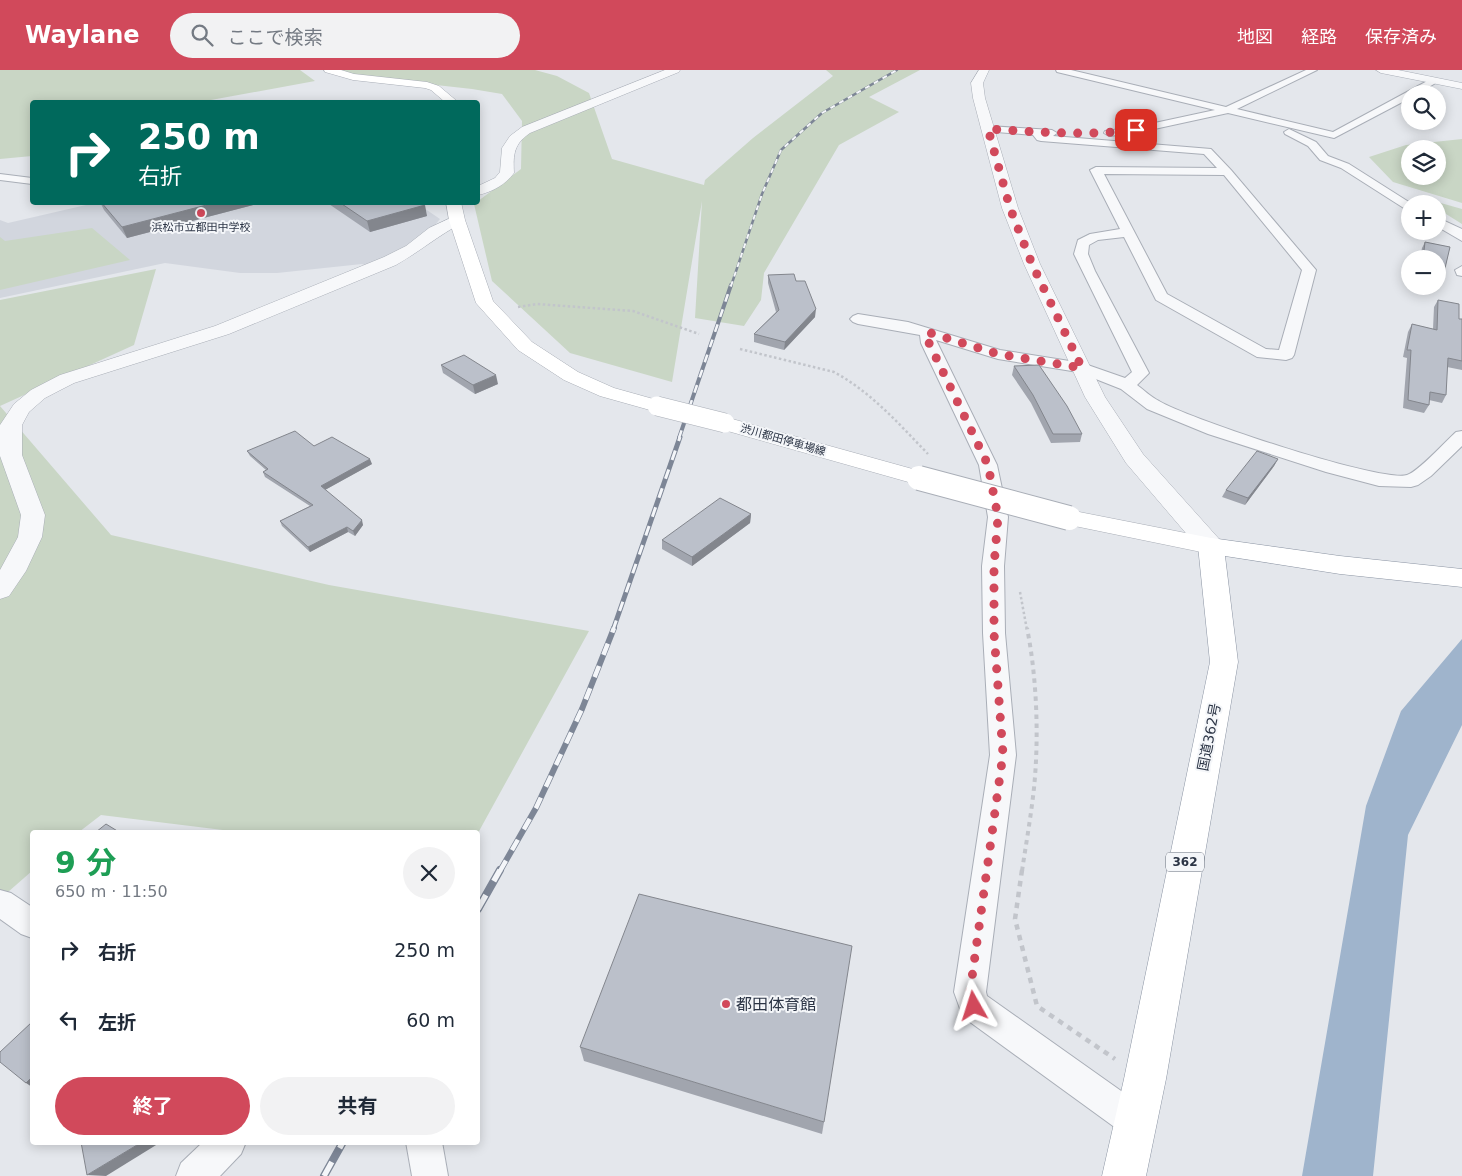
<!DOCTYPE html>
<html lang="ja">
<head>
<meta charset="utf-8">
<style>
	body { margin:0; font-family:"DejaVu Sans","Noto Sans JP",sans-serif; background:#f2f2f3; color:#1f2937; height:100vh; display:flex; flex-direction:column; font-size:19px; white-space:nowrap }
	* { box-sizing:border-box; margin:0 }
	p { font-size:16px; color:#747a83 }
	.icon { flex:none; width:28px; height:28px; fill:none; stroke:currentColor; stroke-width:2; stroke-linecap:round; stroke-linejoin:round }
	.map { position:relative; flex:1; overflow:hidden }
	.side { position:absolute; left:30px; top:760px; width:450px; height:315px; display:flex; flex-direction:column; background:#fff; border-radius:5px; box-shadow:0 2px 12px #0003 }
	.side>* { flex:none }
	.banner { position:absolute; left:30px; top:30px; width:450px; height:105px; border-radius:5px; box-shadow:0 2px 12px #0003; background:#00695c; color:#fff; overflow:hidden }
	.controls { position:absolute; left:1401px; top:15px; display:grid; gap:10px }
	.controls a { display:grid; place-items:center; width:45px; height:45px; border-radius:50%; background:#fff; box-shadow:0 2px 12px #0003; font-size:25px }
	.pin { position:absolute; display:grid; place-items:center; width:42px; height:42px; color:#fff; margin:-21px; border-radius:10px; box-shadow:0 2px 8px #0006 }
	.me { position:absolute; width:55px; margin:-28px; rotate:354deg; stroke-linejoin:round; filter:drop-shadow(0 0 4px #0008) }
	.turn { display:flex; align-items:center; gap:18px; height:105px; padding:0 25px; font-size:22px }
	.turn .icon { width:65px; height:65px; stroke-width:2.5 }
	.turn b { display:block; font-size:35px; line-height:42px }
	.round { display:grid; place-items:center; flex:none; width:52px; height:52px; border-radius:26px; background:#f2f2f3 }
	.headline { display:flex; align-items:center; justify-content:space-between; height:85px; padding:0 25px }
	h1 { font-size:30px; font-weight:700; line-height:38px; color:#1e9e55 }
	.cta { display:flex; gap:10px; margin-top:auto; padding:10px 25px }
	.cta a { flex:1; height:58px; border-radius:30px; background:#d1495b; color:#fff; font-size:20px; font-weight:700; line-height:58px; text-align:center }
	.cta a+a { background:#f2f2f3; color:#1f2937 }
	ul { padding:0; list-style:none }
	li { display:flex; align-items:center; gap:15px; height:70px; padding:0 25px }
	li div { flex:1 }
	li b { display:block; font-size:19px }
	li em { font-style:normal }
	header { display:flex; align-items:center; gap:30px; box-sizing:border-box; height:70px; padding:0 25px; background:#d1495b; color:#fff }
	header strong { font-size:24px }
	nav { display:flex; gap:28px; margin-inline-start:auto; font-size:18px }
	.search { width:350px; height:45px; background:#f2f2f3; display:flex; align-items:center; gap:12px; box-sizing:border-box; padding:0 18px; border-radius:28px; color:#747a83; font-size:19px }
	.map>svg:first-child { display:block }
</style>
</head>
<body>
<header>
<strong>Waylane</strong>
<div class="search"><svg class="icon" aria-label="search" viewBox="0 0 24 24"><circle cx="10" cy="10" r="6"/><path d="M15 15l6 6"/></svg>ここで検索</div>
<nav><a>地図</a><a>経路</a><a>保存済み</a></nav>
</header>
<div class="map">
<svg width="1462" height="1106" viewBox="0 0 1462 1106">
	<rect width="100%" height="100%" fill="#e4e7ec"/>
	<path fill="#d2d6de" d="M99 132H415L440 149 431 160 372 198 362 194 277 203H240L165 193 0 228V150L8 153Z"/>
	<g fill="#c9d6c5" fill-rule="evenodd">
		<path d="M0 0H300L315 11 200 32H32V86L0 89Z"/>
		<path d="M333 0H535L557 6 589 23 612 89 704 115 705 110 753 68 833 6 826 0H920L869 27 899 42 839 75 764 203 761 230 744 256 695 248 702 131 672 312 570 283 492 211 474 134 521 99 522 51 502 24 472 19 337 4Z"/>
		<path d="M1462 69V133L1393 112 1369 87 1406 75ZM1410 79H1438V106H1410Z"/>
		<path d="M1416 126 1462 139V154L1438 139V134H1429Z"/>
		<path d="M92 158 130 190 0 220V167L5 171Z"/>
		<path d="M156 199 134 275 0 336 111 465 329 515 589 561 478 763 239 762 101 745 79 762H32V801L0 829V230Z"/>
	</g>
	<path fill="#9fb4cc" d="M1462 569V655L1408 765 1373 1106H1302L1366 736 1401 641Z"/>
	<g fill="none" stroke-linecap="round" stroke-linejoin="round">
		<g stroke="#a9aeb7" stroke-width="2">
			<g id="minor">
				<path d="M1056 0H1071L1226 37 1306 0H1317L1237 39 1333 62 1431 9H1437L1439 11 1417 24H1410V28L1334 68 1228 43 1136 63 1109 66 1104 63 1105 61 1136 57 1215 40 1057 2Z"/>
				<path d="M988 56 1052 60 1057 63 1053 66 1211 79 1231 100 1316 200 1294 285 1292 288 1286 290 1257 287 1156 230 1124 167 1098 170 1089 175 1088 184 1095 201 1149 303 1137 315C1144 320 1151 327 1159 331 1187 348 1380 413 1407 405 1418 402 1446 371 1456 362L1462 361V376L1431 406 1418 415 1411 417 1379 416 1326 402 1208 364 1147 339 1121 319 1078 302 998 289 936 270 997 395 1008 447 1004 496 1005 563 1016 685 986 922 987 926 1148 1040 1153 1052 1148 1064 1136 1069 1124 1064 963 947 954 922 990 685 983 563 982 496 988 447 979 395 921 273 920 265 858 254 853 252 850 249 853 246 858 244 908 252 1000 280 1082 293 1125 308 1132 302 1074 184 1078 170 1090 164 1120 159 1090 100 1096 97 1217 98 1204 84 1041 71 1037 70 1033 65 984 61 983 59 984 57ZM1104 104 1224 105 1302 200 1279 280 1266 279 1167 224Z"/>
				<path d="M1289 59 1316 72 1328 86 1349 94 1412 134H1410V142L1341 98 1320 90 1308 76 1285 64 1284 62Z"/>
				<path d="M0 104 32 108V114L0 110Z"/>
				<path d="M1438 148 1462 159V171L1438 157Z"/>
				<path d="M1462 196V206L1457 205 1455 200Z"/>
				<path d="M0 820 11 823 32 837V868L21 864 0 849Z"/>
				<path d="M203 1072H246L241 1084 220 1106H176L181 1093Z"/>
				<path d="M406 1072H442L448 1106H412Z"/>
			</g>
		</g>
		<g stroke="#a9aeb7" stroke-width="1">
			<g id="tertiary">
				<path d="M665 0H680L679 2 530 63C514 74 513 84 514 103 505 115 492 122 478 125V116L495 108 500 102 502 78 510 66 522 57Z"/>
				<path d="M979 0H989L983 13 985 28 1018 138 1040 194 1105 327 1143 384 1220 470 1224 476 1220 482 1211 484 1202 482 1126 393 1085 327 1024 194 1002 138 973 28 971 13Z"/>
				<path d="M1376 0H1398L1462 13V19L1381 3Z"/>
				<path d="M457 145 462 147 465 150 462 153C439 165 419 182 396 195L229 264 74 313 45 328 29 342 22 355V385L45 445 42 467 26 501 9 526 0 529V500L18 467 21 445 0 386V355L14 334 31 320 60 305 215 256 384 187 406 176 429 158Z"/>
			</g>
		</g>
		<g stroke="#a9aeb7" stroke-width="1">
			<g id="secondary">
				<path d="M324 0H341L354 4 427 12 439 16 458 32H445L431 20 425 18 353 10 325 2Z"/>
				<path d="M446 132H461L465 150 493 231 532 272 578 302 614 318 664 332 667 336 664 340 657 342 600 326 564 310 518 280 476 233 449 150Z"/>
				<path d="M725 347 927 403 931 408 927 413 919 415 717 358 714 353 717 348Z"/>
				<path d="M1069 440 1211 468 1220 470 1224 476 1220 482 1211 484 1060 453 1057 448 1060 443Z"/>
			</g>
		</g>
		<g stroke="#8b94a3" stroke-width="1">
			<path id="trunk" d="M1211 468 1340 486 1462 499V517L1340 504 1225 486 1238 592 1166 1009 1146 1106H1102L1124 1009 1210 592 1198 476 1202 470Z"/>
		</g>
		<g stroke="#c2c5cb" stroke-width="2.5" stroke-dasharray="2.5 2.5" stroke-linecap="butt">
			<path d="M518 237 537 234 633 241 699 264"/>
			<path d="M740 279 834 302C871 322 899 354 928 384"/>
			<path d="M1020 522 1027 560"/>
		</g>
		<path stroke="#c2c5cb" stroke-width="4" stroke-dasharray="4.5 4.5" stroke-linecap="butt" d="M1022 801C1026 774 1031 746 1034 718 1039 668 1037 608 1027 558"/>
		<path stroke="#c2c5cb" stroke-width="4.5" stroke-dasharray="5.5 5.5" stroke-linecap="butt" d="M1022 800 1015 849 1037 936 1115 989"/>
		<use href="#minor" fill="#f7f8fa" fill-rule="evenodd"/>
		<use href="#tertiary" fill="#f7f8fa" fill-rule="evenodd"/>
		<use href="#secondary" fill="#fff" fill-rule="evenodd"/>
		<use href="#trunk" fill="#fff" fill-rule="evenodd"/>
		<g stroke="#7d8696" stroke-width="2.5">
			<path id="rail-far4" d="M731 216 762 124 781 80 822 43 897 0"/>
		</g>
		<g stroke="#7d8696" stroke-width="4">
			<path id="rail-far3" d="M679 368 731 215"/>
		</g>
		<g stroke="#7d8696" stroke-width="5">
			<path id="rail-far2" d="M613 560 680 367"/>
		</g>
		<g stroke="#7d8696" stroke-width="6">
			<path id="rail-far1" d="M500 801 536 738 582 639 614 558"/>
		</g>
		<g stroke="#7d8696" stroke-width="8">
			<g id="rail">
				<path d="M478 839 500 800"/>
				<path d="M324 1106 343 1072"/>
			</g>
		</g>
		<use href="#rail-far4" stroke="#f4f6f9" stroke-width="2" stroke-dasharray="5" stroke-linecap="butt"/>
		<use href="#rail-far3" stroke="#f4f6f9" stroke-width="2.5" stroke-dasharray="8" stroke-linecap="butt"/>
		<use href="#rail-far2" stroke="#f4f6f9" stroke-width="3" stroke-dasharray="10" stroke-linecap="butt"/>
		<use href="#rail-far1" stroke="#f4f6f9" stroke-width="4.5" stroke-dasharray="12" stroke-linecap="butt"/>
		<use href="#rail" stroke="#f4f6f9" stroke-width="5.5" stroke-dasharray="16" stroke-linecap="butt"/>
		<g stroke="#a9aeb7" stroke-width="20" stroke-linecap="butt">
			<path id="secondary-bridge-far1" d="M657 336 725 353"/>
		</g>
		<g stroke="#a9aeb7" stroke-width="26" stroke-linecap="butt">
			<path id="secondary-bridge" d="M919 408 1069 448"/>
		</g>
		<use href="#secondary-bridge-far1" stroke="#fff" stroke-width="19"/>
		<use href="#secondary-bridge" stroke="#fff" stroke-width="24"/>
	</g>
	<g fill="#a1a5ae">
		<path d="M100 132H257V134L127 168 104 140Z"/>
		<path d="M326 132H420L427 146 370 162Z"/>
		<path d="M1425 172 1450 177 1442 211 1439 217 1436 216H1438V189H1420L1422 178Z"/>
		<path d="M768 205 796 211 815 247 784 280 754 272V264L776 242 768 213Z"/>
		<path d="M1438 230 1459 249H1462V300L1447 297 1446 325 1442 333 1429 330V335L1424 343 1403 338 1407 288 1403 287 1408 262 1412 254 1433 259 1434 237Z"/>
		<path d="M441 295 498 314 475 324 443 303Z"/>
		<path d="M1014 296 1082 364 1080 372 1051 373 1031 333 1012 305Z"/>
		<path d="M314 376 372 394 325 420 363 455 355 466 348 462 310 482 282 456 280 451 310 436 265 407 263 402 266 400 250 386 247 381Z"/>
		<path d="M1278 389 1274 396 1245 435 1222 427 1226 420Z"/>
		<path d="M751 444 750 453 692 496 662 479V470Z"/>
		<path d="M580 977 824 1052 822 1064 584 991Z"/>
	</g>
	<g fill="#83868d">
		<path d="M218 132H257V134L127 168 122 157Z"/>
		<path d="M425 135 427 146 370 162 367 151Z"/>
		<path d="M816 239 815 247 784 280 785 272Z"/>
		<path d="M496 305 498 314 475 324 473 315Z"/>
		<path d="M370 389 372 394 323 421 321 416Z"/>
		<path d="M1278 389 1274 396 1245 435 1248 428Z"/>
		<path d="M751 444 750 453 692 496V487Z"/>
		<path d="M362 450 363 455 355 466 353 461Z"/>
		<path d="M347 457 348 462 310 482 308 477Z"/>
		<path d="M32 1007V1017L26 1013Z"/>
		<path d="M142 1072H161L106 1106 87 1105Z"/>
	</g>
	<g fill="#bbc0ca" stroke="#83868d">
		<path d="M101 132H218L122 157Z"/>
		<path d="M339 132H420L425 135 367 151Z"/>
		<path d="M1425 172 1450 177 1442 211 1438 210V189H1423Z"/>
		<path d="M794 204 796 211H805L816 239 785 272 754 264 779 240 768 205Z"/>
		<path d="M1438 230 1459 234V249H1462V291L1448 288 1446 325 1430 322 1429 335 1408 330 1411 280H1407L1412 254 1437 260Z"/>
		<path d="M464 285 496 305 473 315 441 295Z"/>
		<path d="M1039 295 1067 336 1082 364H1053L1033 325 1014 296Z"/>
		<path d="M295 361 314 376 332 367 370 389 321 416 362 450 353 461 347 457 308 477 280 451 313 435 263 402 268 399 247 381Z"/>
		<path d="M1257 381 1278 389 1248 428 1226 420Z"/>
		<path d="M720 428 751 444 692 487 662 470Z"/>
		<path d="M106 754 119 762H96Z"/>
		<path d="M639 824 852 876 824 1052 580 977Z"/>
		<path d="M32 952V1007L26 1013 0 992V982Z"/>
		<path d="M81 1072H142L87 1105Z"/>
	</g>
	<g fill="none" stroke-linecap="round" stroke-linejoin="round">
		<path stroke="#d1495b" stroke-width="9" stroke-dasharray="0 16.2" d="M974 936 970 922 1003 684 994 563V496L998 447 988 395 929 273 927 262 998 284 1082 298 1032 194 1010 138 988 59C1037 62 1087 66 1136 60"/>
	</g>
	<g fill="#d1495b" stroke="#f4f6f9" stroke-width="2">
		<circle cx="201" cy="143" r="5"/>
		<circle cx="726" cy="934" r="5"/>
	</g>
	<g text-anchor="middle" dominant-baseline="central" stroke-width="4" stroke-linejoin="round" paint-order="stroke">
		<g font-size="11" fill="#2b3445" stroke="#f4f6f9">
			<text x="201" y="157">浜松市立都田中学校</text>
		</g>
		<g font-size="11" fill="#2b3445" stroke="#f4f6f9">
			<text transform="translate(783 370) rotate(16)">渋川都田停車場線</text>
		</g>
		<rect fill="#f4f6f9" stroke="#676e7b" stroke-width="1" x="1166" y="782.5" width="38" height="19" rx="4"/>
		<g font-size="12" font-weight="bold" fill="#2b3445">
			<text x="1185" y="792">362</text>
		</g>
		<g font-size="14" fill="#2b3445" stroke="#f4f6f9">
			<text transform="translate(1209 667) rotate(-79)">国道362号</text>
		</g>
		<g font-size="16" fill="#2b3445" stroke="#f4f6f9" text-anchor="start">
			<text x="736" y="934">都田体育館</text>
		</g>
	</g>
</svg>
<div class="controls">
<a><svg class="icon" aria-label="search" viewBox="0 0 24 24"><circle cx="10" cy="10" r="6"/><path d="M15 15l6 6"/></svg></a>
<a><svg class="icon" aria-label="layers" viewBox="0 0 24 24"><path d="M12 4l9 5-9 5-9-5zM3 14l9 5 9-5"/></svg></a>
<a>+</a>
<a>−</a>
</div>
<div class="pin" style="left:1136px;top:60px;background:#d93025"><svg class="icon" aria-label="arrive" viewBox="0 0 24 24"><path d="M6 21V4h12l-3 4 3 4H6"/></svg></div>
<svg class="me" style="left:974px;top:936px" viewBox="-20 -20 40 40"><path d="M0-17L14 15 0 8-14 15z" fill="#d1495b" stroke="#fff" stroke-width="4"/></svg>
<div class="banner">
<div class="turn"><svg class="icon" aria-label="right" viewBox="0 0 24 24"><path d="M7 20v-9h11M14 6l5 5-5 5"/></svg><div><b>250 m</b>右折</div></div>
</div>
<section class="side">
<div class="headline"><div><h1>9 分</h1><p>650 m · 11:50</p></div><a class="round"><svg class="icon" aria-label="close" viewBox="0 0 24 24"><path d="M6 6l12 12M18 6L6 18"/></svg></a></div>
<ul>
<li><svg class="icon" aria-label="right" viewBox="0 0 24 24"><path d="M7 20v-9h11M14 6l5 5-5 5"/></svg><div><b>右折</b></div><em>250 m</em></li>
<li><svg class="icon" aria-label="left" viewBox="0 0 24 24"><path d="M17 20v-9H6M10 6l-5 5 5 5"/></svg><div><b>左折</b></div><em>60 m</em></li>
</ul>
<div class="cta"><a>終了</a><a>共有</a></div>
</section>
</div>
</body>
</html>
